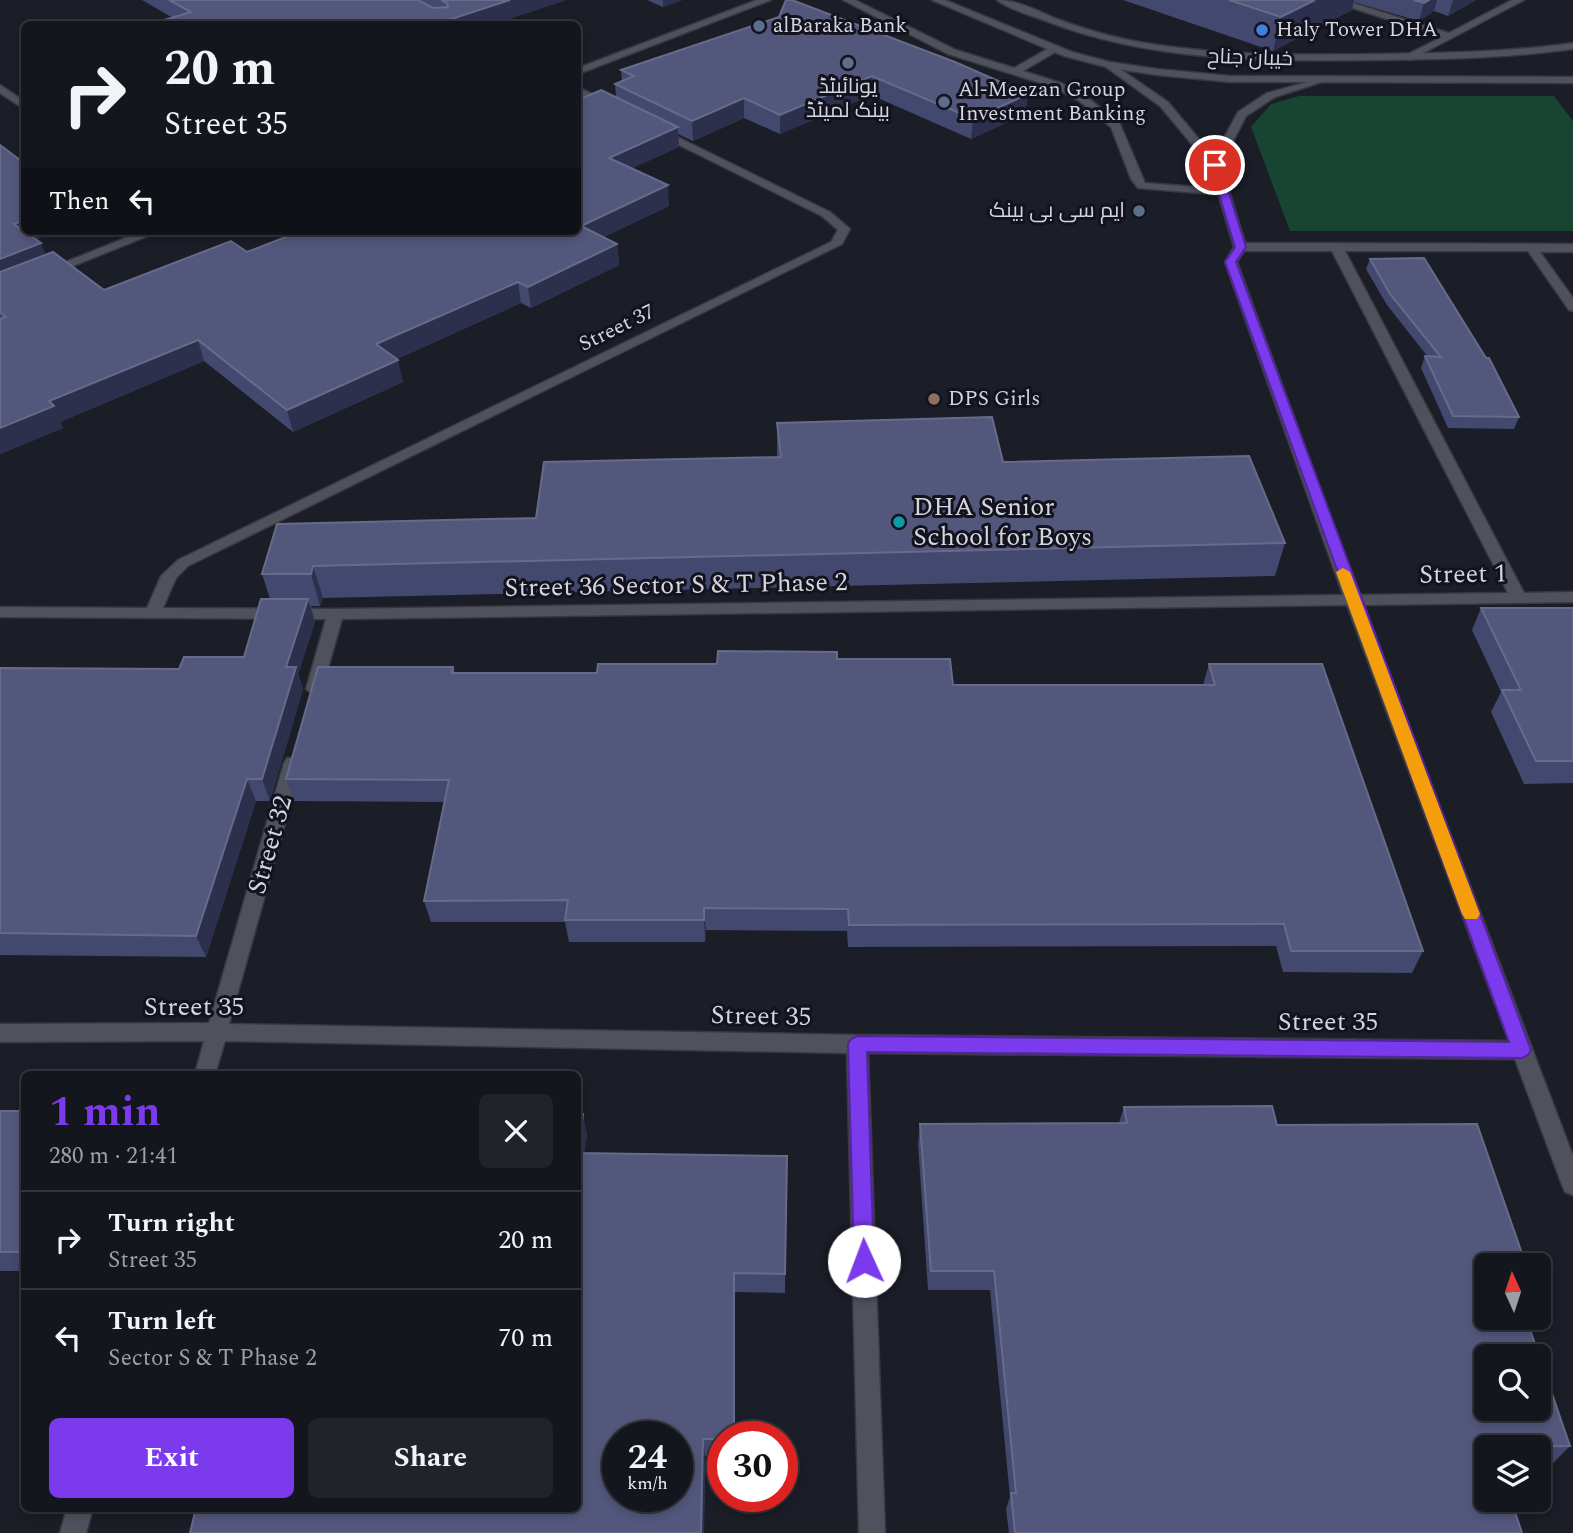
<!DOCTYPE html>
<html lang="en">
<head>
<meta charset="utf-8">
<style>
	body { margin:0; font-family:Spectral,Cairo,serif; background:#21232a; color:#f1f3f6; height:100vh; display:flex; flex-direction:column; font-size:26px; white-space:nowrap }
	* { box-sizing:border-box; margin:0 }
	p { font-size:23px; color:#9d9fa4 }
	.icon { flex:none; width:38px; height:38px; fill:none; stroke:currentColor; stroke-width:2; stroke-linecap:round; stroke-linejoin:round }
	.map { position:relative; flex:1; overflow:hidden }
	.sheet { position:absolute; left:21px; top:1071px; width:560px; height:441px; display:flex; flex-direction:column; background:#14161d; border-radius:10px; box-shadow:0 4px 10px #0003,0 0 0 2px #33353b }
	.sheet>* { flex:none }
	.top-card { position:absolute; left:21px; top:21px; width:560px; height:214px; border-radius:10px; box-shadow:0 4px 10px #0003,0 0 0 2px #33353b; background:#14161d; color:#f1f3f6; overflow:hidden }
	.needle { width:46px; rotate:357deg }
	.fabs { position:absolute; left:1474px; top:1253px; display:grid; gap:14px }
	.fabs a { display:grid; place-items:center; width:77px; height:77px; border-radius:10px; background:#14161d; box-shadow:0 4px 10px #0003,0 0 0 2px #33353b; font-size:35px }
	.speed { position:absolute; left:602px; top:1421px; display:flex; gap:14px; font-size:35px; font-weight:700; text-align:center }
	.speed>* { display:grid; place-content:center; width:91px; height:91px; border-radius:50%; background:#14161d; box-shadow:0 4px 10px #0003,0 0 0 2px #33353b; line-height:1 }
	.speed small { font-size:18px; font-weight:400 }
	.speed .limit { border:10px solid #d22; background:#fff; color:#111 }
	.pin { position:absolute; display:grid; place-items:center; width:60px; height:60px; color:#fff; margin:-30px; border:4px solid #fff; border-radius:50%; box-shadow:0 2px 7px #0007 }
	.me { position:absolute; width:77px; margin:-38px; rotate:358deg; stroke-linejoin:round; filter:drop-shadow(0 0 5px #0008) }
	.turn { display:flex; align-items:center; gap:24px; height:147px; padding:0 28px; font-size:32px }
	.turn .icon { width:91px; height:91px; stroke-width:2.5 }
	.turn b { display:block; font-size:49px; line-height:60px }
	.then { display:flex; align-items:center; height:66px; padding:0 28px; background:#0003; gap:14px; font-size:26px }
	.round { display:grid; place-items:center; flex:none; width:74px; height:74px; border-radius:10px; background:#21232a }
	.summary { display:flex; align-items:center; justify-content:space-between; height:119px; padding:0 28px }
	h1 { font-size:42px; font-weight:700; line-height:52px; color:#7c3aed }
	.primary-button { display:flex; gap:14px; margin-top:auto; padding:14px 28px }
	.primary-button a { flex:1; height:80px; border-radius:10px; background:#7c3aed; color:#fff; font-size:28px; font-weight:700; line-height:80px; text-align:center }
	.primary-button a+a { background:#21232a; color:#f1f3f6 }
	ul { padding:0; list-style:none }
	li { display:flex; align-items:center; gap:21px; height:98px; padding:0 28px; border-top:2px solid #33353b }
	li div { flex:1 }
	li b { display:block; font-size:26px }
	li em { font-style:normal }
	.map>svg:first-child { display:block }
</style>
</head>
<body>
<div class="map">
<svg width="1573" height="1533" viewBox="0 0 1573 1533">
	<rect width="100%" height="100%" fill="#1b1d27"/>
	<path fill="#174532" d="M1299 96H1554L1573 121V231H1290L1251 127 1271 104Z"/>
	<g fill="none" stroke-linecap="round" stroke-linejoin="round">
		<g stroke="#373841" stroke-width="3">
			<path id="lane" d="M843 0H855L956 50 1014 68 1051 47H1057V51L1023 71 1061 83 1087 97 1120 124 1145 183 1223 189 1229 192 1223 195 1138 188 1131 179 1111 127 1079 101 1053 87 948 54Z"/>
		</g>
		<g stroke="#373841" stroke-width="3">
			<g id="street">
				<path d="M757 0H771L578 74V68Z"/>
				<path d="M1328 0H1343L1449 33 1512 0H1524L1410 60 1406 59V55L1442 37Z"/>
				<path d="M1110 62 1168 102 1214 157 1238 112 1267 93 1322 78V82L1275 97 1246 116 1221 165 1245 243 1573 244V252H1540L1573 298V311L1569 310 1528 251H1345L1524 593 1573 592V602L1363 605 1573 1156V1195L1565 1192 1562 1185 1515 1059 868 1053 885 1533H859L847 1053 225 1041 215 1074H195L204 1041 0 1042V1024L209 1023 284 763 287 758H299L302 763 229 1024 857 1035 1509 1041 1347 605 342 619 322 689 314 695 306 689 326 619 0 617V607L147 608 161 576 178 560 831 242 838 230 822 216 655 133 654 131 659 128 830 212 850 229 842 244 188 566 176 578 163 608 335 609 1343 595 1225 262 1234 247 1210 166 1160 106 1106 67 1105 65ZM1244 251H1332L1508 593 1359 595 1237 262Z"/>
				<path d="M0 85 24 101V109L0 93Z"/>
				<path d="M578 87 613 104 614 106 605 108 578 94Z"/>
				<path d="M143 231H160L53 274 43 271Z"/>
				<path d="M67 1508H93L86 1533H60Z"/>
			</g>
		</g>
		<g stroke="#373841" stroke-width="3">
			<g id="secondary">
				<path d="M932 0H945L1072 52 1110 62 1157 69 1230 76 1573 77V83L1230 82 1157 75 1110 68 1064 56Z"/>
				<path d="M997 0C1018 0 1038 11 1057 19 1084 29 1111 37 1139 42 1220 56 1301 55 1382 54 1446 53 1510 52 1573 43V49C1509 58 1446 59 1382 60 1268 61 1154 63 1046 21 1030 15 1010 10 997 0Z"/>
			</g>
		</g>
		<use href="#lane" fill="#4f515d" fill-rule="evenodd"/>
		<use href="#street" fill="#4f515d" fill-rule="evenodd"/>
		<use href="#secondary" fill="#4f515d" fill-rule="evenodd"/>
	</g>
	<g fill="#43486f">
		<path d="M142 0H566L494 24 173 18Z"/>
		<path d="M647 0H682L663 7Z"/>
		<path d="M1123 0H1476L1448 16 1434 11 1419 21 1354 2 1352 10 1273 51Z"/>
		<path d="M779 17 1028 94 1025 114 971 139 871 95 780 134 744 118 693 141 678 134 679 147 632 168 669 206 603 237 617 244 619 265 531 308 521 303 397 359 403 382 293 432 204 361 60 422 63 428 0 454V145L24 231H58L36 239 45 255 104 290 247 252 578 231 616 97 615 84 622 81 621 70Z"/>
		<path d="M1370 259 1519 417 1514 429 1448 428 1421 368 1425 356 1428 357 1387 305 1366 269Z"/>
		<path d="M777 423 1003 462 1285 543 1275 576 323 598 320 606H311L315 622 298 674 303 689 270 801H256L206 957 0 955V668L179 669 244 657 270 599 262 574 536 518 777 457Z"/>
		<path d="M1481 608H1573V783L1524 784 1491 712 1501 692 1472 630Z"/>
		<path d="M837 659 953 685H1203L1209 664 1423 951 1412 973 1283 972 1276 946 848 947 847 931 706 930 705 942H569L565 922H431L424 901 445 802 294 801 286 779 453 667 455 673H597L717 664Z"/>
		<path d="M1124 1107 1277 1125 1486 1265 1570 1446 1553 1463H1538V1447H1486L1522 1533H1009L1006 1509 1010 1497 990 1290H928L918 1144 920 1124 1119 1123Z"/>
		<rect x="0" y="1111" width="24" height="160"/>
		<path d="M578 1114 587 1134 584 1154 787 1156 785 1293 735 1292 723 1437V1455L705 1456 704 1533H190L578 1508Z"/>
	</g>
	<g fill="#2c304d">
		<path d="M510 0H566L494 24H436Z"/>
		<path d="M663 0H682L663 7Z"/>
		<path d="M1315 0H1354L1352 10 1273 51 1281 17Z"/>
		<path d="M1429 0H1437L1434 11 1419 21 1424 3Z"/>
		<path d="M1453 0H1476L1448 16Z"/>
		<path d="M872 76 871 95 780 134V115Z"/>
		<path d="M1028 94 1025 114 971 139 973 119Z"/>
		<path d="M744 98V118L693 141 692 121Z"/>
		<path d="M678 127 679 147 611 178 609 158Z"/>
		<path d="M668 185 669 206 584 247 581 226Z"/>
		<path d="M24 220V231H58L22 245 14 224Z"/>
		<path d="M41 243 49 264 0 283V259Z"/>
		<path d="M617 244 619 265 531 308 528 287Z"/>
		<path d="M518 282 521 303 381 366 376 344Z"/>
		<path d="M198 340 204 361 60 422 63 428 0 454V428L49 401Z"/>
		<path d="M398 360 403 382 293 432 287 410Z"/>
		<path d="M313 566 323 598 320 606 311 574Z"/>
		<path d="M308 599 315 622 298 674 303 689 270 801 262 779 286 667Z"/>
		<path d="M247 779 256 801 206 957 196 936Z"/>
		<path d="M704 908 706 930 705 942 704 920Z"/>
		<path d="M583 1114 587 1134 582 1174 578 1153Z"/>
		<path d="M734 1273 735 1292V1437H734Z"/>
		<path d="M703 1439 705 1456 704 1533H701Z"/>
	</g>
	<g fill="#53577b" stroke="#676b8a" stroke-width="2" fill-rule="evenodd">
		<path d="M169 0H418L433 8 448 7 447 3 441 0H510L436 24H151L191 12Z"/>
		<path d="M786 0H792L955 62 1028 94 973 119 872 76 780 115 744 98 692 121 615 84 634 76 621 70 779 17Z"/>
		<path d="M1229 0H1315L1281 17Z"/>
		<path d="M1414 0H1429L1424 3Z"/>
		<path d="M601 90 678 127 609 158 668 185 581 226 617 244 528 287 518 282 376 344 398 360 287 410 198 340 49 401 54 406 0 428V319L6 317 0 312V272L53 252 104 290 231 241 247 252 301 231H578V100Z"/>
		<path d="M0 145 24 163V220L14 224 41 243 0 259Z"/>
		<path d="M1424 258 1486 358H1489L1519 417 1453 416 1425 356 1441 357 1390 294 1370 259Z"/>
		<path d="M992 417 1003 462 1249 456 1285 543 313 566 311 574H262L277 524 536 518 544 462 781 457 777 423Z"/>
		<path d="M261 599H308L286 667H296L262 779H247L196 936 0 933V668L179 669 184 657H244Z"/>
		<path d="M1481 608H1573V761H1536L1502 690H1521Z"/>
		<path d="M718 651 837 652V659H950L953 685H1215L1209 664H1322L1423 951H1291L1284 924 849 925 848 909 704 908V920H565L568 900 424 901 449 780 286 779 318 667H453L452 673H597L598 664H717Z"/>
		<path d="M1272 1106 1277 1125 1477 1124 1526 1265H1486V1318H1526L1570 1446 1486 1447V1500H1511L1522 1533H1015L1011 1493H1016L994 1271H931L920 1124 1127 1123 1124 1107ZM1486 1356H1538V1409H1486Z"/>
		<rect x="0" y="1111" width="24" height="141"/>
		<path d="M578 1114H583L578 1153 787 1156 785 1274 734 1273V1437H723V1439H703L701 1533H190L196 1508H578ZM618 1437H677V1496H618Z"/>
	</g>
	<path fill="#7c3aed" stroke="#51269a" stroke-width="2" d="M1215 162 1220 165 1246 247 1236 262 1531 1050 1528 1055 1522 1058 867 1052 874 1261 871 1268 864 1271 857 1268 854 1261 848 1044 851 1039 857 1036 1509 1042 1225 262 1235 247 1210 165Z"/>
	<path fill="#f59e0b" d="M1343 568 1350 572 1480 914 1477 919H1465L1462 914 1336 572Z"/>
	<g fill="#5c6f8a" stroke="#12131e" stroke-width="2.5">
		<circle cx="759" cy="26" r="7"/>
		<circle cx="848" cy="63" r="7"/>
		<circle cx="944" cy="102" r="7"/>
		<circle cx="1139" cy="211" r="7"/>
	</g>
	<circle fill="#3f7fe0" stroke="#12131e" stroke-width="2.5" cx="1262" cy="30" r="7"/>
	<circle fill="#8d6e63" stroke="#12131e" stroke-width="2.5" cx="934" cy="399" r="7"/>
	<circle fill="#0f9aa8" stroke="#12131e" stroke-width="2.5" cx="899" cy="522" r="7"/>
	<g text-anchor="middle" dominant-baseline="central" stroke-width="6" stroke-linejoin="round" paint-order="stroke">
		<g font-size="21" fill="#d4d5dd" stroke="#12131e" text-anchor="start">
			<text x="773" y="26">alBaraka Bank</text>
			<text x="1276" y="30">Haly Tower DHA</text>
			<text x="848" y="87" text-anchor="middle">یونائیٹڈ<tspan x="848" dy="24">بینک لمیٹڈ</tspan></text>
			<text x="958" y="90">Al-Meezan Group<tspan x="958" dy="24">Investment Banking</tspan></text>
			<text x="1125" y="211" text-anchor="end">ایم سی بی بینک</text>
			<text x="948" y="399">DPS Girls</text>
		</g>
		<g font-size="21" fill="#d4d5dd" stroke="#12131e">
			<text transform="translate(1250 58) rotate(2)">خیبان جناح</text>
			<text transform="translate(617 328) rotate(-26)">Street 37</text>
		</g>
		<g font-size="26" fill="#d4d5dd" stroke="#12131e" text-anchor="start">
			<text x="913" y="507">DHA Senior<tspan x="913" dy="30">School for Boys</tspan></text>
		</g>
		<g font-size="26" fill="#d4d5dd" stroke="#12131e">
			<text transform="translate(1463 574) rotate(-1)">Street 1</text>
			<text transform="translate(676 585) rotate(-1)">Street 36 Sector S &amp; T Phase 2</text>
			<text transform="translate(270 845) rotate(-74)">Street 32</text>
			<text x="194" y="1007">Street 35</text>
			<text transform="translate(761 1016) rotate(1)">Street 35</text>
			<text x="1328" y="1022">Street 35</text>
		</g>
	</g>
</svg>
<div class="fabs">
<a><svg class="needle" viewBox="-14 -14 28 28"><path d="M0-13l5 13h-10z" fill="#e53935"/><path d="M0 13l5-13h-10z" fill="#9d9fa4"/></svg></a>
<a><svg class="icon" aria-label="search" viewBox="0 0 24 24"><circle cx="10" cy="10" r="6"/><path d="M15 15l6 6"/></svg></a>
<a><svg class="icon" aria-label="layers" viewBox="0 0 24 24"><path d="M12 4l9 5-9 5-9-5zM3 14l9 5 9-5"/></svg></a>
</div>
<div class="speed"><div>24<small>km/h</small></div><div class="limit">30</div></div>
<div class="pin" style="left:1215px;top:165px;background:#d93025"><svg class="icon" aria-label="arrive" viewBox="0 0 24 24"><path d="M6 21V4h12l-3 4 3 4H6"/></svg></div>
<svg class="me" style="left:864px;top:1261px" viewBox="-20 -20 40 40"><circle r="19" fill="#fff"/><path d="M0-13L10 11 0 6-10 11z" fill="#7c3aed"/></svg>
<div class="top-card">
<div class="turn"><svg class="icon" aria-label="right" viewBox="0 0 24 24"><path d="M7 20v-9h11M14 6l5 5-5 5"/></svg><div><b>20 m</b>Street 35</div></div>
<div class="then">Then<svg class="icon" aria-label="left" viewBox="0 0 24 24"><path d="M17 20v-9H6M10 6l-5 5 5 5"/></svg></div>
</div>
<section class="sheet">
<div class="summary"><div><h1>1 min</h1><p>280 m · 21:41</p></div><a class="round"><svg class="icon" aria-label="close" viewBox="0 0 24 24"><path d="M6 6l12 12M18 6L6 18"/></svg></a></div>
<ul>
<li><svg class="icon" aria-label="right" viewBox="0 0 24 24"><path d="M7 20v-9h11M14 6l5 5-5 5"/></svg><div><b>Turn right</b><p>Street 35</p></div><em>20 m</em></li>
<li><svg class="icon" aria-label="left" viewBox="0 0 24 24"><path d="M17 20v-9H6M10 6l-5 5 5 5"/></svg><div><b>Turn left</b><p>Sector S &amp; T Phase 2</p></div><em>70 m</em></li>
</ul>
<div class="primary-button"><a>Exit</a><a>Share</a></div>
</section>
</div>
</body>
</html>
